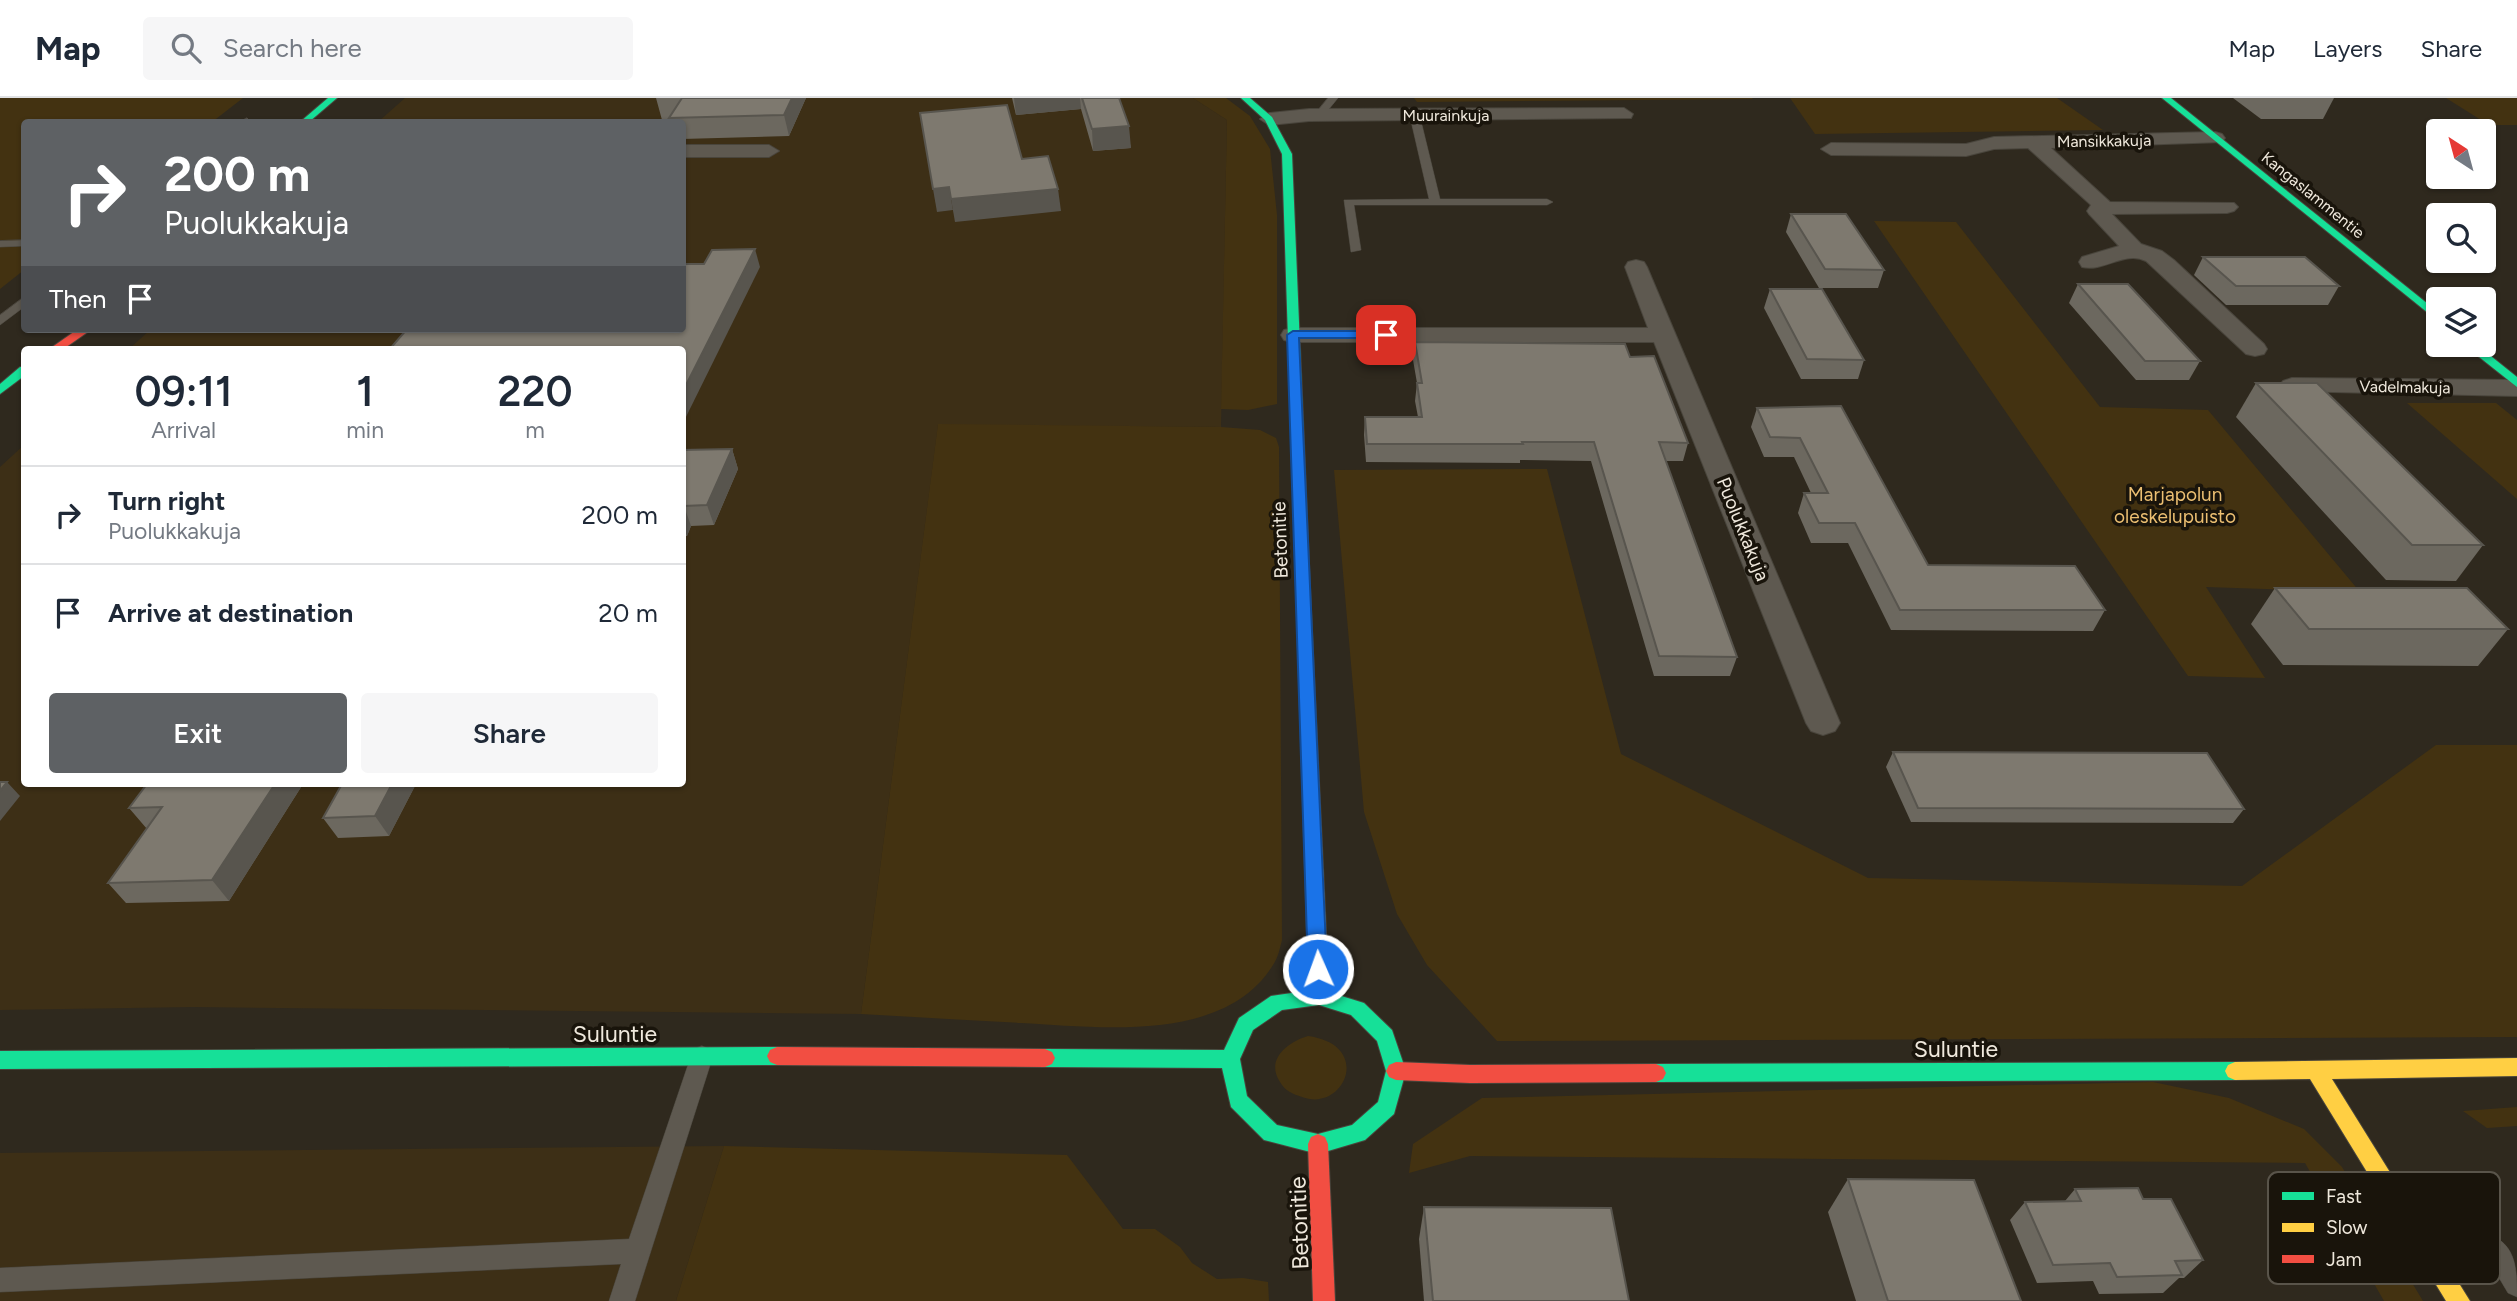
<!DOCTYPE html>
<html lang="en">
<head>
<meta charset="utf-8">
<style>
	body { margin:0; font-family:Figtree,sans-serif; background:#f6f6f7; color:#1f2937; height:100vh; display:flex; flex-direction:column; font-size:26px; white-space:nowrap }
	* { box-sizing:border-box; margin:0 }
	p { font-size:23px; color:#747a83 }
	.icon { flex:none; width:38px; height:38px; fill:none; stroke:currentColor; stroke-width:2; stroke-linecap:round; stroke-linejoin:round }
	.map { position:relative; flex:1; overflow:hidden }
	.panel { position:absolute; left:21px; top:248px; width:665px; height:441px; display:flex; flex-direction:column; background:#fff; border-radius:7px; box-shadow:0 2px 5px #0004 }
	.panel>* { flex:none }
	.guide { position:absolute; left:21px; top:21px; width:665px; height:214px; border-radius:7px; box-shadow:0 2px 5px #0004; background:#5e6164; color:#fff; overflow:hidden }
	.needle { width:46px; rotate:324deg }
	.tools { position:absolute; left:2426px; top:21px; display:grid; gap:14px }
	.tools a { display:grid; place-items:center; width:70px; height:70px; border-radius:7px; background:#fff; box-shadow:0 2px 5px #0004; font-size:35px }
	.pin { position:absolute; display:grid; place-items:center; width:60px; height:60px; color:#fff; margin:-30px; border-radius:14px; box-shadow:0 4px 10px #0006 }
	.me { position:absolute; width:77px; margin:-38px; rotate:358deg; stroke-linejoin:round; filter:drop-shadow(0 0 5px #0008) }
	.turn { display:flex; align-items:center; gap:24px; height:147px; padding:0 28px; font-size:32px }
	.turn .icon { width:91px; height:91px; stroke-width:2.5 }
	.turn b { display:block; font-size:49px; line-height:60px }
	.then { display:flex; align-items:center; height:66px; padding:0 28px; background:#0003; gap:14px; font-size:26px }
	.eta { display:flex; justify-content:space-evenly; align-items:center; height:119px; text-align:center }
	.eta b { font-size:42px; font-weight:600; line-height:49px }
	.button { display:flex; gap:14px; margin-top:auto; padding:14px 28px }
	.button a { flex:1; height:80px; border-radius:7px; background:#5e6164; color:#fff; font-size:28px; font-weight:600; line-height:80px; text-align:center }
	.button a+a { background:#f6f6f7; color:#1f2937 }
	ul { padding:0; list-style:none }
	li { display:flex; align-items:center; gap:21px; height:98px; padding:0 28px; border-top:2px solid #e0e1e3 }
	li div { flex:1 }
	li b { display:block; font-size:26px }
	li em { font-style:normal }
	header { display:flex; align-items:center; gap:42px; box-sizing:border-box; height:98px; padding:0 35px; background:#fff; border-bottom:2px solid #e0e1e3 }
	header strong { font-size:33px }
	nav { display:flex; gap:38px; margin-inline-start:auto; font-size:24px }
	.search { width:490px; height:63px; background:#f6f6f7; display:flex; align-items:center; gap:18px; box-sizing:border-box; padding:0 24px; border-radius:7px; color:#747a83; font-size:26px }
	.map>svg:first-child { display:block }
</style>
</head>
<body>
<header>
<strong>Map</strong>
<div class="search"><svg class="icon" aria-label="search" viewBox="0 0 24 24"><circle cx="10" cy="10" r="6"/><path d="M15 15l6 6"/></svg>Search here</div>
<nav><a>Map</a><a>Layers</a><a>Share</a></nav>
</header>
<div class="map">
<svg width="2517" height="1203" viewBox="0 0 2517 1203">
	<rect width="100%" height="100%" fill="#2f291e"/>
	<g fill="#3d2f16">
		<path d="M405 0H1193L1227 22 1221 329 938 327 861 916 193 909 0 912V369L24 347V686H682V252H128L151 231H682V24H378Z"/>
		<path d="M724 1048 676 1203H0V1055Z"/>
	</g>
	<g fill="#433211">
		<path d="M0 0H243L212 24H24V172L0 191Z"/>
		<path d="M1193 0H1226L1250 18 1270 51 1277 117V306L1248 312 1221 311 1227 22Z"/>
		<path d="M1414 0H1752L1753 1 1417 4Z"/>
		<path d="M1790 0H2057L2103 32 1815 36Z"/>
		<path d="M2446 0H2517V27H2489Z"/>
		<path d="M1874 123 1956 124 2100 309 2208 312 2360 494 2206 489 2265 580 2188 578Z"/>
		<path d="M2407 305H2496L2517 322V401Z"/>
		<path d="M938 326 1221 329 1260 332 1276 340 1279 349 1282 842C1280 850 1278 860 1273 867 1225 946 1099 929 1021 925 967 922 914 919 861 916Z"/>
		<path d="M1547 371 1621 656 1868 780 2242 788 2436 647H2517V939L1497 943 1427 867 1397 816 1364 714 1334 372Z"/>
		<path d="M1308 938C1374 947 1344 1015 1302 999 1293 996 1285 993 1280 984 1265 961 1288 944 1308 938Z"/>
		<path d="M2153 984 2229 1000 2304 1031 2342 1069 2423 1203H2384L2305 1065 1470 1058 1409 1075 1413 1046 1482 1000Z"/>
		<path d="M2517 1009V1028L2487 1030 2463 1013Z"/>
		<path d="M724 1048 1067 1057 1123 1131H1155L1180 1149 1192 1165 1217 1181 1243 1180 1268 1184 1269 1203H676Z"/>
	</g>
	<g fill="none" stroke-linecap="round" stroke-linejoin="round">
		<g stroke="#49453c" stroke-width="1">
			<g id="lane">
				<path d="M1328 0H1338L1329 11 1330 17 1325 20 1320 17 1319 11Z"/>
				<path d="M247 20 251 24H240Z"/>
				<path d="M1416 20 1421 23 1440 101H1547L1553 104 1547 107H1354L1361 152 1351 154 1344 102 1429 101 1411 23Z"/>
				<path d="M24 142V148L0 149V143Z"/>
				<path d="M24 199V209L0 227V217Z"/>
				<path d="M702 948 710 951 713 958 635 1203H609L621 1166 0 1194V1170L629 1141 691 958 694 951Z"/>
				<path d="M2494 1139C2517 1149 2517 1176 2517 1199L2508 1195 2482 1151 2485 1142Z"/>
			</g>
		</g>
		<g stroke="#49453c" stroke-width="2">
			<g id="street">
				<path d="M1624 10 1633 16 1631 20 1309 23 1269 27 1260 21 1269 15 1309 11Z"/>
				<path d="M2215 34 2222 36 2225 40 2222 44 2051 50 2110 104 2234 105 2238 109 2234 113 2227 115 2112 116 2141 146 2162 153 2174 162 2264 246 2267 251 2264 256 2255 258 2246 256 2146 163C2125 152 2105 174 2082 169L2079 164 2082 159 2119 148 2089 116 2087 113 2091 107 2028 50 1994 51 1966 58 1831 57 1821 51 1831 45 1966 46 1994 39Z"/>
				<path d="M682 47H769L779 53 769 59H682Z"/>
				<path d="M1636 162 1644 164 1647 169 1840 625 1835 633 1823 637 1811 633 1806 625 1654 244H1293L1284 242 1281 237 1284 232 1293 230H1648L1625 169 1628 164Z"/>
				<path d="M2292 280 2517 282V298L2283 293 2279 288 2283 283Z"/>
			</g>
		</g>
		<g stroke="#49453c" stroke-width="2">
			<g id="fast">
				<path d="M328 0H337L309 24H300Z"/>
				<path d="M1241 0H1250L1272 19 1292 56 1310 489 1303 494 1296 489 1282 56 1265 22Z"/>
				<path d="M2162 0H2171L2438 214V223Z"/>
				<path d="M2464 247H2477L2517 279V289Z"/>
				<path d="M20 269H24V278L0 296V286Z"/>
				<path d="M1319 891 1364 905 1392 932 1406 973 1394 1016 1365 1042 1318 1056 1264 1042 1231 1009 1222 970 1045 969 1038 966 1035 960 1038 954 1045 951 1224 952 1239 920 1271 898ZM1319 907 1351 917 1377 943 1386 973 1378 1004 1352 1027 1318 1036 1277 1027 1247 998 1240 961 1253 932 1282 912Z"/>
				<path d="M777 949 784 952 787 958 784 964 777 967 0 971V953Z"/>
				<path d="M2235 964 2242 967 2245 973 2242 979 2235 982 1656 984 1649 981 1646 975 1649 969 1656 966Z"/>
			</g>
		</g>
		<g stroke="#49453c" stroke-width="2">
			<g id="slow">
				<path d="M1303 484 1310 489 1329 899 1326 905 1319 907 1312 905 1309 899 1296 489Z"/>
				<path d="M2517 960V978L2332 981 2470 1203H2446L2310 981 2235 982 2228 979 2225 973 2228 967 2235 964Z"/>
			</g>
		</g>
		<g stroke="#49453c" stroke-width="2">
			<g id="jam">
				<path d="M78 231H92L62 252H48Z"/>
				<path d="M777 949 1045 951 1052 954 1055 960 1052 966 1045 969 777 967 770 964 767 958 770 952Z"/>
				<path d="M1396 964 1470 967 1656 966 1663 969 1666 975 1663 981 1656 984 1470 985 1396 982 1389 979 1386 973 1389 967Z"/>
				<path d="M1318 1036 1325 1039 1328 1046 1335 1203H1313L1308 1046 1311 1039Z"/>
			</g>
		</g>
		<use href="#lane" fill="#5e5950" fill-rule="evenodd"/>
		<use href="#street" fill="#5e5950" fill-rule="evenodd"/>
		<use href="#fast" fill="#16e098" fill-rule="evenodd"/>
		<use href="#slow" fill="#ffcf43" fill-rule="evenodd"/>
		<use href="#jam" fill="#f24e42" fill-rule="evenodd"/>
	</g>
	<g fill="#6c685f">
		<path d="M656 0H806L789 38 682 41V24H670L669 21 662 22Z"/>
		<path d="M1012 0H1119L1131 50 1093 53 1081 11 1016 17Z"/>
		<path d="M2233 0H2334L2323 21H2261Z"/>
		<path d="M1791 116 1884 172 1878 190H1819L1786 134Z"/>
		<path d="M2203 159 2339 188 2328 207H2226L2194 177Z"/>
		<path d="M2078 186 2200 263 2189 282H2136L2069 205Z"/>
		<path d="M1770 191 1864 262 1858 281H1801L1764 210Z"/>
		<path d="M1415 244 1630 259 1688 345 1683 363H1666L1737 559 1730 578H1654L1591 363 1520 362V365L1366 364 1364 337 1365 319H1418L1415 303 1417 285 1413 262Z"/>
		<path d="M2256 285 2483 447 2456 483 2386 482 2236 319Z"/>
		<path d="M1841 308 1928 467 2105 512 2093 533 1891 532 1848 445H1811L1798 415 1804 395H1811L1794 359H1764L1751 329 1757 310Z"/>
		<path d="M732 351 738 371 714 427 691 428 687 438H682V352Z"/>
		<path d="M2275 490 2508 531 2478 568 2283 567 2251 526Z"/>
		<path d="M1893 654 2244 711 2233 725 1911 724 1886 669Z"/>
		<path d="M147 686H303L229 803 126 805 108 785 147 731 129 710Z"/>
		<path d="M342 686H416L389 738 338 740 323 720Z"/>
		<path d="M1848 1081 2021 1203H1856L1828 1114Z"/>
		<path d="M2075 1091 2143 1101 2203 1162 2184 1180H2179L2163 1195 2099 1196 2093 1183 2037 1185 2010 1122 2025 1104 2065 1103Z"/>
		<path d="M1424 1109 1629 1203H1424L1419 1141Z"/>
	</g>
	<g fill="#58554e">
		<path d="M792 0H806L789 38 784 17Z"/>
		<path d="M1014 0H1080L1081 11 1016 17Z"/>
		<path d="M1129 28 1131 50 1093 53 1092 31Z"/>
		<path d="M949 89 953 112 937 114 933 91Z"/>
		<path d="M1058 91 1061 113 955 124 951 101Z"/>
		<path d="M755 151 760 169 682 327V295Z"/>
		<path d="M732 351 738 371 714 427 707 407Z"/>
		<path d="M684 408 691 428 687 438 682 426V411Z"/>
		<path d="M7 684 20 698 0 723V693Z"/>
		<path d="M275 686H303L229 803 212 782Z"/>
		<path d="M392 686H416L389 738 375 718Z"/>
	</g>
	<g fill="#7e796f" stroke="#58554e" stroke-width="2">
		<path d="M682 0H792L784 17 669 20Z"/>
		<path d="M1082 0H1119L1129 28 1092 31Z"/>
		<path d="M1007 7 1022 61 1048 58 1058 91 951 101 949 89 933 91 920 15Z"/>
		<path d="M1791 116H1846L1884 172 1825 171Z"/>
		<path d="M755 151 682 295V252H389L407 231H682V166H704L712 152Z"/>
		<path d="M2203 159H2305L2339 188H2236Z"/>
		<path d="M2078 186H2128L2200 263H2145Z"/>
		<path d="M1770 191H1822L1864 262 1807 261Z"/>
		<path d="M1415 244 1625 246 1630 259 1654 258 1688 345 1659 344 1737 559 1659 558 1594 344H1522L1523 346H1367L1365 319H1422L1417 285H1422Z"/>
		<path d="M2256 285H2317L2483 447H2412Z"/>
		<path d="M1841 308 1928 467 2075 468 2105 512H1900L1855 425H1819L1804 395H1828L1800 340 1770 339 1757 310Z"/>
		<path d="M732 351 707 407 684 408 682 411V352Z"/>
		<path d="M2275 490H2467L2508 531H2309Z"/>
		<path d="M1893 654 2207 655 2244 711 1918 710Z"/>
		<path d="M0 684H7L0 693Z"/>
		<path d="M147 686H275L212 782 108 785 162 709 129 710Z"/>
		<path d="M342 686H392L375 718 323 720Z"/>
		<path d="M1848 1081 1974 1082 2021 1203H1888Z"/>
		<path d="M2138 1090 2143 1101H2171L2203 1162 2175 1163 2182 1177 2117 1179 2110 1165 2053 1167 2025 1104 2081 1103 2075 1091Z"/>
		<path d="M1424 1109 1611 1110 1629 1203H1433Z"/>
	</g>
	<path fill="#1a73e8" stroke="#114b97" stroke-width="2" d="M1293 233H1386L1391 237 1386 240H1299L1327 871 1325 877 1318 879 1311 877 1308 871 1287 237Z"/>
	<g text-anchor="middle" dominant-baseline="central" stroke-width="7" stroke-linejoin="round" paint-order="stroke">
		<g font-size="16" fill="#efe8dc" stroke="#19140b">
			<text x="1446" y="17">Muurainkuja</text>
			<text transform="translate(2104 43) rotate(-1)">Mansikkakuja</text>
			<text transform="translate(2313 97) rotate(39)">Kangaslammentie</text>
			<text transform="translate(2405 289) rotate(1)">Vadelmakuja</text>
		</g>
		<g font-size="19" fill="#ecbf72" stroke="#19140b">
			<text x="2175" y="396">Marjapolun<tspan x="2175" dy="22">oleskelupuisto</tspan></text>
		</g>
		<g font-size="19" fill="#efe8dc" stroke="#19140b">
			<text transform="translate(1743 431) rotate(68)">Puolukkakuja</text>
			<text transform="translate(1280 442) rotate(-92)">Betonitie</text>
		</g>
		<g font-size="23" fill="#efe8dc" stroke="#19140b">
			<text x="615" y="936">Suluntie</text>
			<text x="1956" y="951">Suluntie</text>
			<text transform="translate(1299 1125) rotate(-92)">Betonitie</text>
		</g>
	</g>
	<rect x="2268" y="1074" width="232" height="112" rx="10" fill="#19140b" stroke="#59544a" stroke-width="2"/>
	<rect x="2282" y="1094" width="32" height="8" fill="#16e098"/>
	<rect x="2282" y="1125" width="32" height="9" fill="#ffcf43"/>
	<rect x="2282" y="1157" width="32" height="8" fill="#f24e42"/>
	<g font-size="19" fill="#efe8dc">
		<text x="2326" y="1105">Fast</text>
		<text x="2326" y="1136">Slow</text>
		<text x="2326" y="1168">Jam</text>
	</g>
</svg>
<div class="tools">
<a><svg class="needle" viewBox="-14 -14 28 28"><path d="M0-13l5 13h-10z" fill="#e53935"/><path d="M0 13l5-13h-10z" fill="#747a83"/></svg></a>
<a><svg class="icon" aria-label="search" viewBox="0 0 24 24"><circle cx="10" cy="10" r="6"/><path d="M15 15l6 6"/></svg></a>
<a><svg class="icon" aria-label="layers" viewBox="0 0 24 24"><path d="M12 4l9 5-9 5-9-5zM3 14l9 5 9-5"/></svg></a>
</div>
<div class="pin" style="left:1386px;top:237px;background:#d93025"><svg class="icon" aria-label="arrive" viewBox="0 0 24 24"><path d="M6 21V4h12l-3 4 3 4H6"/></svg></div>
<svg class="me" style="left:1318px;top:871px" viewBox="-20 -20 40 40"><circle r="17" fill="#1a73e8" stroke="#fff" stroke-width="3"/><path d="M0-11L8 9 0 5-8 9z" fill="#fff"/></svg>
<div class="guide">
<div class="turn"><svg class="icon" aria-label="right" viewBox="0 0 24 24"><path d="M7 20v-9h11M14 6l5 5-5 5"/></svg><div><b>200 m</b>Puolukkakuja</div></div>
<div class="then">Then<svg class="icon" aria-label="arrive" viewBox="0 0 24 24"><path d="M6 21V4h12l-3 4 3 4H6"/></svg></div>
</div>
<section class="panel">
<div class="eta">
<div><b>09:11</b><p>Arrival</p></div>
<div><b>1</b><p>min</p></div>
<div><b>220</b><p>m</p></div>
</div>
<ul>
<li><svg class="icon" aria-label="right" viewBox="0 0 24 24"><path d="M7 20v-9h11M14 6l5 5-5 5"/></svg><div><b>Turn right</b><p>Puolukkakuja</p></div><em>200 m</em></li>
<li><svg class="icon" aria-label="arrive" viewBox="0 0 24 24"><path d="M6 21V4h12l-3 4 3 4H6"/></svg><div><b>Arrive at destination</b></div><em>20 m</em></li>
</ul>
<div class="button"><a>Exit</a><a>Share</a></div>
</section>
</div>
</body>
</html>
